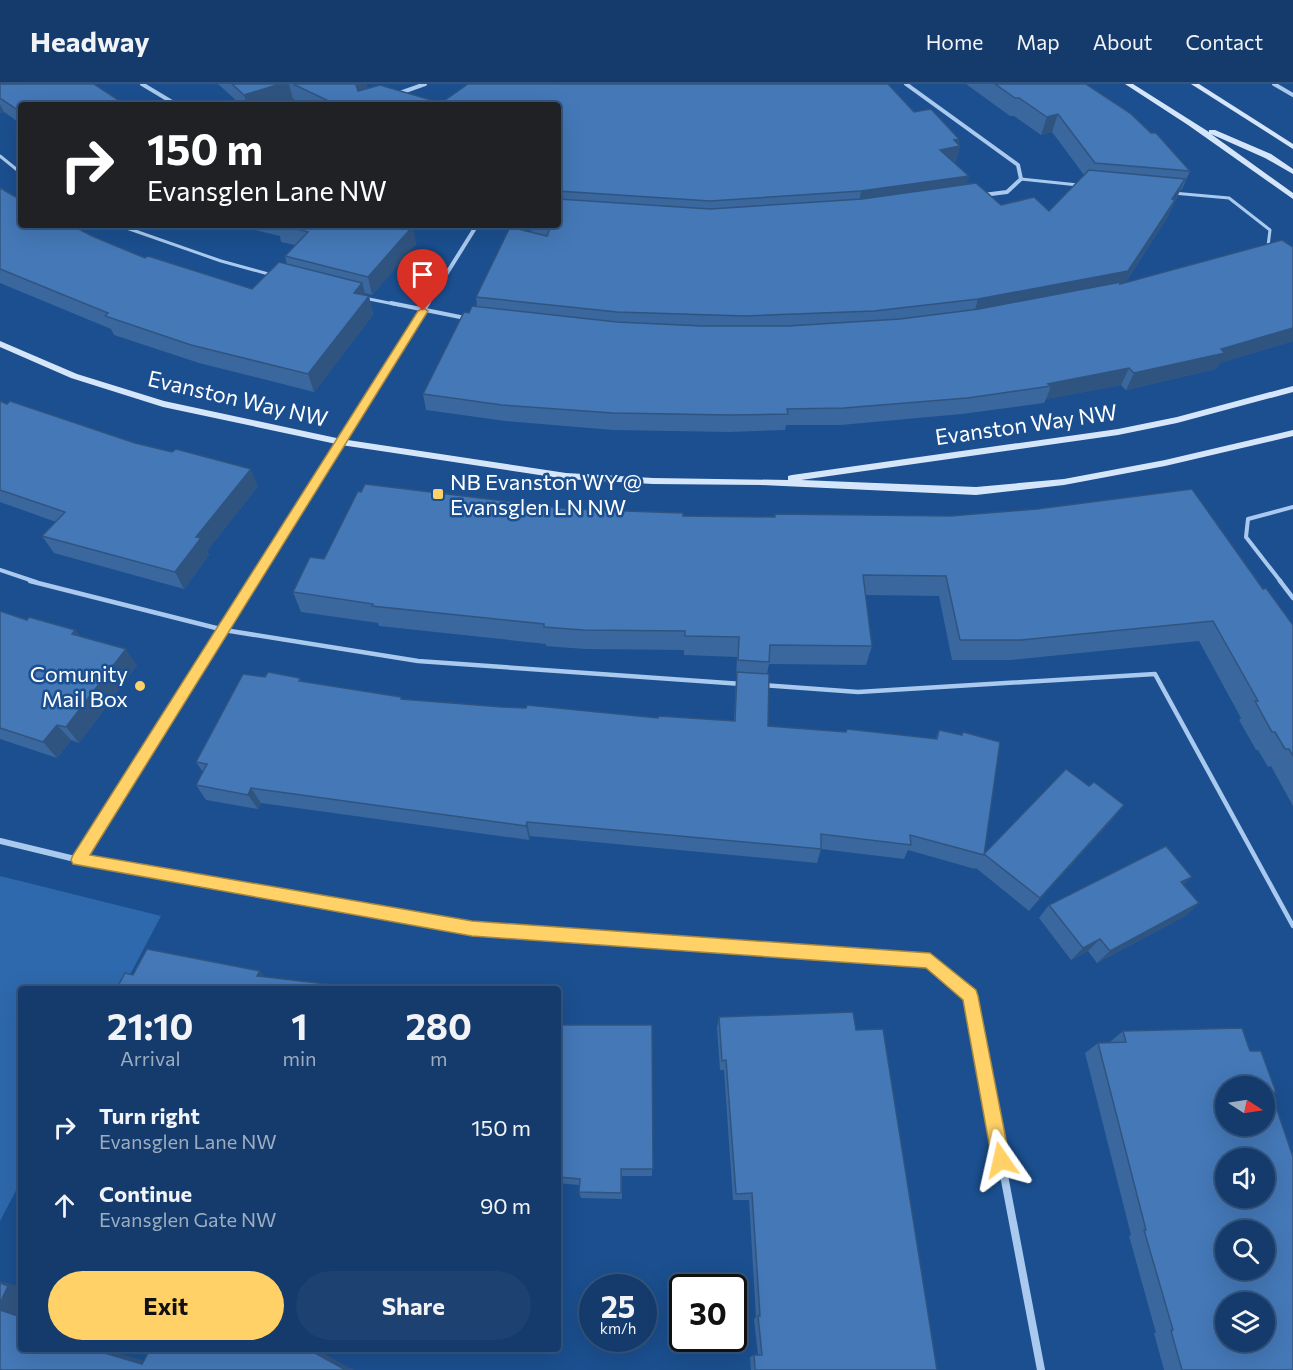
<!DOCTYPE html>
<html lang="en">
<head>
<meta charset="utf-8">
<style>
	body { margin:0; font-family:Commissioner,sans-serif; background:#1d4271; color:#f1f3f6; height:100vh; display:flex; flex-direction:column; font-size:22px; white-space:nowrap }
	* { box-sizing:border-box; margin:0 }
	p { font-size:20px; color:#9dadc1 }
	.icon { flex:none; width:33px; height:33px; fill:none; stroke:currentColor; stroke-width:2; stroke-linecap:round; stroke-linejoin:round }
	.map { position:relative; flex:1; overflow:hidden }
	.side { position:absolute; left:18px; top:902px; width:543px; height:366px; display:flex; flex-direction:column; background:#143b6b; border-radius:6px; box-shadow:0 6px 24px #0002,0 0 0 2px #33557e }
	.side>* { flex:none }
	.guide { position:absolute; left:18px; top:18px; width:543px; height:126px; border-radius:6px; box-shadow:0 6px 24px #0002,0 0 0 2px #33557e; background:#202124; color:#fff; overflow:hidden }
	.needle { width:39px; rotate:102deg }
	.tools { position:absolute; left:1215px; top:992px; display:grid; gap:12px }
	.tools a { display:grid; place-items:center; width:60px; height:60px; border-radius:50%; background:#143b6b; box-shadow:0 6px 24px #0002,0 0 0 2px #33557e; font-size:30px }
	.speed { position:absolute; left:579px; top:1190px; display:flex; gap:12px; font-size:30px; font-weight:700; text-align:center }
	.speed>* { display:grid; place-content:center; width:78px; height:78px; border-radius:50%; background:#143b6b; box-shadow:0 6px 24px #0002,0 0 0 2px #33557e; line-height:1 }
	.speed small { font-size:15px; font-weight:400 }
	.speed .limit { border:3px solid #111; border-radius:9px; background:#fff; color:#111 }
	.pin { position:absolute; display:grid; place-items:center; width:51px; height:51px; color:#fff; margin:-62px -26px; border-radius:50% 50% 50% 0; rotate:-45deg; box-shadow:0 0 6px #0007 }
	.pin .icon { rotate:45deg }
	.me { position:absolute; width:66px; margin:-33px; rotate:349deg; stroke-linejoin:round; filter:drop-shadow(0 0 4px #0008) }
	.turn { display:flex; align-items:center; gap:21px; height:126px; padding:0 30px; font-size:27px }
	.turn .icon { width:78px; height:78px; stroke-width:2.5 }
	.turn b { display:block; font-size:42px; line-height:51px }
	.eta { display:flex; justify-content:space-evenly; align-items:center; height:102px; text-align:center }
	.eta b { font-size:36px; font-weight:700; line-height:42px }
	.action { display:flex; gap:12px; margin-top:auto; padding:12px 30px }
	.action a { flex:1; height:69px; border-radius:36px; background:#ffd166; color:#111; font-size:24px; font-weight:700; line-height:69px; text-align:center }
	.action a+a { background:#1d4271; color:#f1f3f6 }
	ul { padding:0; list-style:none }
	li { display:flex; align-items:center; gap:18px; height:78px; padding:0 30px }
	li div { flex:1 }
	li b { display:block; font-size:22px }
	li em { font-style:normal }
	header { display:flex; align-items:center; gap:36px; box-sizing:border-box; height:84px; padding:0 30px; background:#143b6b; border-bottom:2px solid #33557e }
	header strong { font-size:28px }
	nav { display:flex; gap:33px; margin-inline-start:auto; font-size:21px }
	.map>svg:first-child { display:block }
</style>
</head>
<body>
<header>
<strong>Headway</strong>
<nav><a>Home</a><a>Map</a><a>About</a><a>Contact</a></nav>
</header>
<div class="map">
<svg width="1293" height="1286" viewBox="0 0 1293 1286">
	<rect width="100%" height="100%" fill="#1b4f8f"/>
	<path fill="#2e69ad" d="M0 792 161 832 123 904H21V1097L0 1137Z"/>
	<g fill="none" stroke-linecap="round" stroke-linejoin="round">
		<g stroke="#a9c9ee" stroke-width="3">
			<path d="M0 72 21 89"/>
			<path d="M1021 95 1078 101"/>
			<path d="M1173 109 1229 114 1270 146 1268 162 1265 163"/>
			<path d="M118 141 221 177 272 191"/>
			<path d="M364 214 399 221"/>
		</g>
		<g stroke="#a9c9ee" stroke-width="4">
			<path d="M391 219 465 234"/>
			<path d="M0 486 36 498"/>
			<path d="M1281 498 1246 453 1248 435 1293 423"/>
		</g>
		<g stroke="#a9c9ee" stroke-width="4.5">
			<path d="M30 497 224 546 418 577 742 600"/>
			<path d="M1280 497 1293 514"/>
			<path d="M762 601 858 608 1155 590 1293 842"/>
		</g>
		<g stroke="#a9c9ee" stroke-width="4">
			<path d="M142 0 177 21"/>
			<path d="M906 0 1018 81 1021 95 1007 108 983 111"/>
			<path d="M1274 0 1293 11"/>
			<path d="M397 10 425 0"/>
			<path d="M427 221 477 141"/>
		</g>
		<path stroke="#a9c9ee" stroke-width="4.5" d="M253 498 428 219"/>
		<g stroke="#a9c9ee" stroke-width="6">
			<path d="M0 757 79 776 472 844 516 847"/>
			<path d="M79 776 254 497"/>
		</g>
		<path stroke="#a9c9ee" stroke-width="8" d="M495 846 930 877 970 912 1041 1286"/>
		<g fill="#d6e6fa" fill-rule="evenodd">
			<path d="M1125 0H1133L1209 48V46H1215L1271 70 1293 85V90L1265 74 1211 50 1293 109V115L1188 41Z"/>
			<path d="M1191 0H1199L1293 60V65Z"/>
			<path d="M0 257 77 290 164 317 341 355 566 389 653 394 788 396V392L792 391 1118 345 1177 333 1293 302V308L1177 339 1118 351 801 396 976 403 1064 395 1165 376 1293 346V352L1165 382 1064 401 976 411 761 401 653 400 566 395 341 361 163 323 71 294 0 263Z"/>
		</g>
	</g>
	<g fill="#3a679d">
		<path d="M0 0 21 21V40L4 28 0 29Z"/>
		<path d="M218 0H366L367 4 380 1 441 19 468 0H888L914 28 931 25 959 55 958 61 960 62 955 80 969 92 966 100 976 99 1001 121 1034 113 1049 127 1084 91 1052 48 1041 51 1014 32H1010L966 0H1086L1130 29 1151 49H1156L1190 87 1182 105H1181L1167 134 1125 199 1282 156 1293 163V257L1220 279 1216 285 1126 306 1121 301 1046 315 1044 319 962 330 841 341H786L785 346 729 348 613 346 505 337 426 326 423 310 464 228 469 229 472 222 477 223 476 213 510 143 535 149 527 145 526 141H558V21H304L293 15 274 21H241Z"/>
		<path d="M0 104 21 141 92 152 145 174 252 205 287 181 285 172 295 161 281 158 280 152 235 141H411L416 160 372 211 365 209 366 212H369L373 231 314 308 199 279 114 251 111 245 0 199Z"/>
		<path d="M0 317 7 320 258 402 207 467 209 471 184 505 54 469 42 452 56 438 0 418Z"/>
		<path d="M568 425 683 432 774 433 775 430 1263 505 1293 541V722L1271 682 1268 683 1258 666H1256L1239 636 1241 634 1199 557 1011 576H952L939 512 865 511 872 562 866 581 769 580 767 590 768 642 846 648 847 645 935 655 939 646 961 651 963 648 984 770 1113 735 1029 827 976 784 975 785 908 766 904 775 821 765 817 779 530 752 529 756 261 719 258 725 206 716 196 701 203 688 196 678 265 593 300 594 302 598 402 615 502 623 658 634 734 637 737 573 684 571V566L584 565 546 562V560L379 542 378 539 301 528 293 508 324 475Z"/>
		<path d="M0 527 27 536 75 546 80 552 137 581 79 659 71 656 57 674 0 655Z"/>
		<path d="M1183 801 1199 819 1185 832 1097 879 1088 867 1071 876 1039 834 1049 821Z"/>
		<path d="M558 924 561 925 563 936V941H652V1092H622V1115L581 1114 579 1108V1101L558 1099Z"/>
		<path d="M719 933 856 946 937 1286H751L750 1273 754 1271H758L754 1235 756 1233 749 1116H733L724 986H720L717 944Z"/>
		<path d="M1123 947 1250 967 1276 1008 1271 1010 1293 1286H1164L1154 1249H1156L1129 1152 1131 1151 1085 969 1098 959H1110V958Z"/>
	</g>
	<g fill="#305480">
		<path d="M280 0H289L293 15 274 21H247L244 11Z"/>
		<path d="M358 0H366L369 14 360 19 356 1Z"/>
		<path d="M0 20 4 28 0 29Z"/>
		<path d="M1058 30 1052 48 1041 51 1047 33Z"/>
		<path d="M959 55 957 63 960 62 955 80 940 66 954 56Z"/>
		<path d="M969 92 964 110 858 125 861 107Z"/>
		<path d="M1185 95 1167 134 1120 206 973 233 978 215 1172 115Z"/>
		<path d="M413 142 416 160 372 211 368 193Z"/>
		<path d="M362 199 367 215 369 212 373 231 314 308 308 290 354 209Z"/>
		<path d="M1293 244V257L1220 279 1216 285 1126 306 1134 289 1221 265Z"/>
		<path d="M1129 284 1121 301 1046 315 1051 302 1048 300Z"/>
		<path d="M251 385 258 402 207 467 209 471 184 505 175 488 196 453Z"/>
		<path d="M75 546 88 563 72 550Z"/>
		<path d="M126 565 137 581 79 659 66 643Z"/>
		<path d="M57 641 71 656 57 674 43 658Z"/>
		<path d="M251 704 261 719 258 725 248 711Z"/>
		<path d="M1124 721 1113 735 1029 827 1040 814Z"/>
		<path d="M527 738 530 752 529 756 526 742Z"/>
		<path d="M1192 793 1178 806 1181 798Z"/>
		<path d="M1199 819 1185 832 1097 879 1110 867Z"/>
		<path d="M1100 855 1088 867 1071 876 1083 864Z"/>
		<path d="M260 887 270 899 257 892Z"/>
		<path d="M561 925 563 936 561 952 559 941Z"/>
		<path d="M0 1197 21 1203V1221L18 1228 21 1229V1233L0 1226Z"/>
		<path d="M88 1264H100L158 1281 142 1280Z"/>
		<path d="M306 1264H314L354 1286H343Z"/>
	</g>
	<g fill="#4478b7" stroke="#305480" stroke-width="1.5" fill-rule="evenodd">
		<path d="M0 0H94L126 21H21V28L0 14Z"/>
		<path d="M232 0H280L244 11Z"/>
		<path d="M293 0H358L356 1 358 7 380 1 441 19 468 0H888L914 28 931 25 959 55 954 56 960 62 940 66 969 92 861 107 710 117 558 107V21H337Z"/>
		<path d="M995 0H1086L1130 29 1151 49H1156L1190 87 1095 79 1058 30 1047 33 1019 14H1015Z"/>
		<path d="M1089 86 1185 95 1172 115 1175 116 1128 187 978 215 874 227 745 232 617 228 476 213 510 143 547 152 551 141H558V115L710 125 862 115 976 99 1001 121 1034 113 1049 127Z"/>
		<path d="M0 104 21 116V141H71L92 152 145 174 148 172 252 205 279 178 362 199 354 209 369 212 308 290 191 261 105 232 108 229 0 185Z"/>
		<path d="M282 141H411L413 142 368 193 285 172 308 148Z"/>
		<path d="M1282 156 1293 163V244L1221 265 1225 269 1134 289 1129 284 1048 300 1051 302 967 314 844 324 787 325 788 330 731 331 613 329 502 321 423 310 464 228 469 229 472 222 617 238 702 242H788L900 235 979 225 1121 198 1120 200Z"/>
		<path d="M0 317 7 320 10 317 135 359 172 368 176 365 251 385 196 453 201 454 175 488 42 452 65 428 0 406Z"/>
		<path d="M365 400 568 425 683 429V432L775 433V430L950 432 1037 425 1192 405 1263 505 1266 504 1293 541V672L1289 665H1285L1275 648H1272L1255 617H1258L1213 537 1021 556H960L946 492 863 491 872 562 770 561 769 578 738 576 739 553 685 552V547L583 546 544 543V540L372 522 373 520 293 508 310 473 324 475 358 407 361 408Z"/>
		<path d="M0 527 27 536 29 533 75 546 72 550 126 565 66 643 57 641 43 658 0 644Z"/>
		<path d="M268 588 300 594 299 597 401 613V615L502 623 526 624 527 621 658 634 659 632 735 637 737 588 769 590 768 642 846 648 847 645 937 655 939 646 962 651 963 648 1000 658 984 771 910 751 911 761 821 750V765L527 738 526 742 251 704 248 711 196 701 207 680 196 678 243 590 265 593Z"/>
		<path d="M1066 685 1089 702 1094 698 1124 721 1040 814 984 770Z"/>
		<path d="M1166 762 1192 793 1181 798 1199 819 1110 867 1100 855 1083 864 1049 821Z"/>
		<path d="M147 865 260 887 257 892 361 904H117L125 889 133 891Z"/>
		<path d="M558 924 561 925 559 941H652L653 1085H621V1109L579 1108 580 1095 558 1093Z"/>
		<path d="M853 928 856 946 883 945 937 1286H755L754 1271H762L758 1232H760L752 1109 736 1110 726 976 722 977 719 933Z"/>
		<path d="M1242 944 1250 967H1261L1276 1008H1271L1293 1073V1286H1182L1171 1247 1173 1246 1144 1146H1146L1098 959 1126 958 1123 947ZM1226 1002H1264V1041H1226ZM1226 1074H1264V1113H1226ZM1226 1146H1264V1185H1226ZM1226 1218H1264V1257H1226Z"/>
		<path d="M0 1199 8 1202 0 1219Z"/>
		<path d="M0 1226 21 1233V1264H88L142 1280 151 1264H253L256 1267 257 1264H306L344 1285 343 1286H0Z"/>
	</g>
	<path fill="#ffd166" stroke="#a68842" stroke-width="1.5" d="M423 224 428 227 90 771 472 837 930 869 976 906 978 912 1010 1076 1007 1082 1001 1084 995 1082 992 1076 963 916 926 884 472 852 73 780 71 776 73 771 418 227Z"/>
	<g fill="#ffd166" stroke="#1b4f8f" stroke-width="2">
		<rect x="432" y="404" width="12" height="12" rx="3"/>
		<circle cx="140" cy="602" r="6"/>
	</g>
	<g text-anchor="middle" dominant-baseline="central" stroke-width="5" stroke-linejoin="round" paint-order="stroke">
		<g font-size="22" fill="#fff" stroke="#1b4f8f">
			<text transform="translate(238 314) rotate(13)">Evanston Way NW</text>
			<text transform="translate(1026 340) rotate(-8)">Evanston Way NW</text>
		</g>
		<g font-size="22" fill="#fff" stroke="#1b4f8f" text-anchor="start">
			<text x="450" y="397">NB Evanston WY @<tspan x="450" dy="25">Evansglen LN NW</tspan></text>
			<text x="128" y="589" text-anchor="end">Comunity<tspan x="128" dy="25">Mail Box</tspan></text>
		</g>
	</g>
</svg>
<div class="tools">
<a><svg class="needle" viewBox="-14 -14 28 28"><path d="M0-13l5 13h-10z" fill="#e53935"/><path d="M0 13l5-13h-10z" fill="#9dadc1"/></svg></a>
<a><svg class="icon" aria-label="sound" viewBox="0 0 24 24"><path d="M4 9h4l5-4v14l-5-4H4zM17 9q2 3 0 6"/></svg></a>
<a><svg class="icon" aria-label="search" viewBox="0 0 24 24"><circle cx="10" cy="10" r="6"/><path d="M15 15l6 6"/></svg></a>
<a><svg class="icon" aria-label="layers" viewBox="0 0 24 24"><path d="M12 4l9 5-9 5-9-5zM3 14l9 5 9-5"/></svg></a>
</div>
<div class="speed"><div>25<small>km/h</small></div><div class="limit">30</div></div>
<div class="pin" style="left:423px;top:227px;background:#d93025"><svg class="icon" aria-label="arrive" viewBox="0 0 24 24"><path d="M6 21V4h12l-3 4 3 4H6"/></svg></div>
<svg class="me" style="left:1001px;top:1076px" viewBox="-20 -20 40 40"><path d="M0-17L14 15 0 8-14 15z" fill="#ffd166" stroke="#fff" stroke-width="4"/></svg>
<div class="guide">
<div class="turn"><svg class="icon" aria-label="right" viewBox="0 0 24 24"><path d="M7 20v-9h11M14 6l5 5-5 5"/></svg><div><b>150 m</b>Evansglen Lane NW</div></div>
</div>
<section class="side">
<div class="eta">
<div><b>21:10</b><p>Arrival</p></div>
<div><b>1</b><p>min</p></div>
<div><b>280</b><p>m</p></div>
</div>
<ul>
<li><svg class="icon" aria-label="right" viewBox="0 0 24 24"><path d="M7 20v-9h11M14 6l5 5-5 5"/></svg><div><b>Turn right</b><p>Evansglen Lane NW</p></div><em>150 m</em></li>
<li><svg class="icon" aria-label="ahead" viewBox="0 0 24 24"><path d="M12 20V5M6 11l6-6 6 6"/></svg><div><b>Continue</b><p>Evansglen Gate NW</p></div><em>90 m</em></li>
</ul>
<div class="action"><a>Exit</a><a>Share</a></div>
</section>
</div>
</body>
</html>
